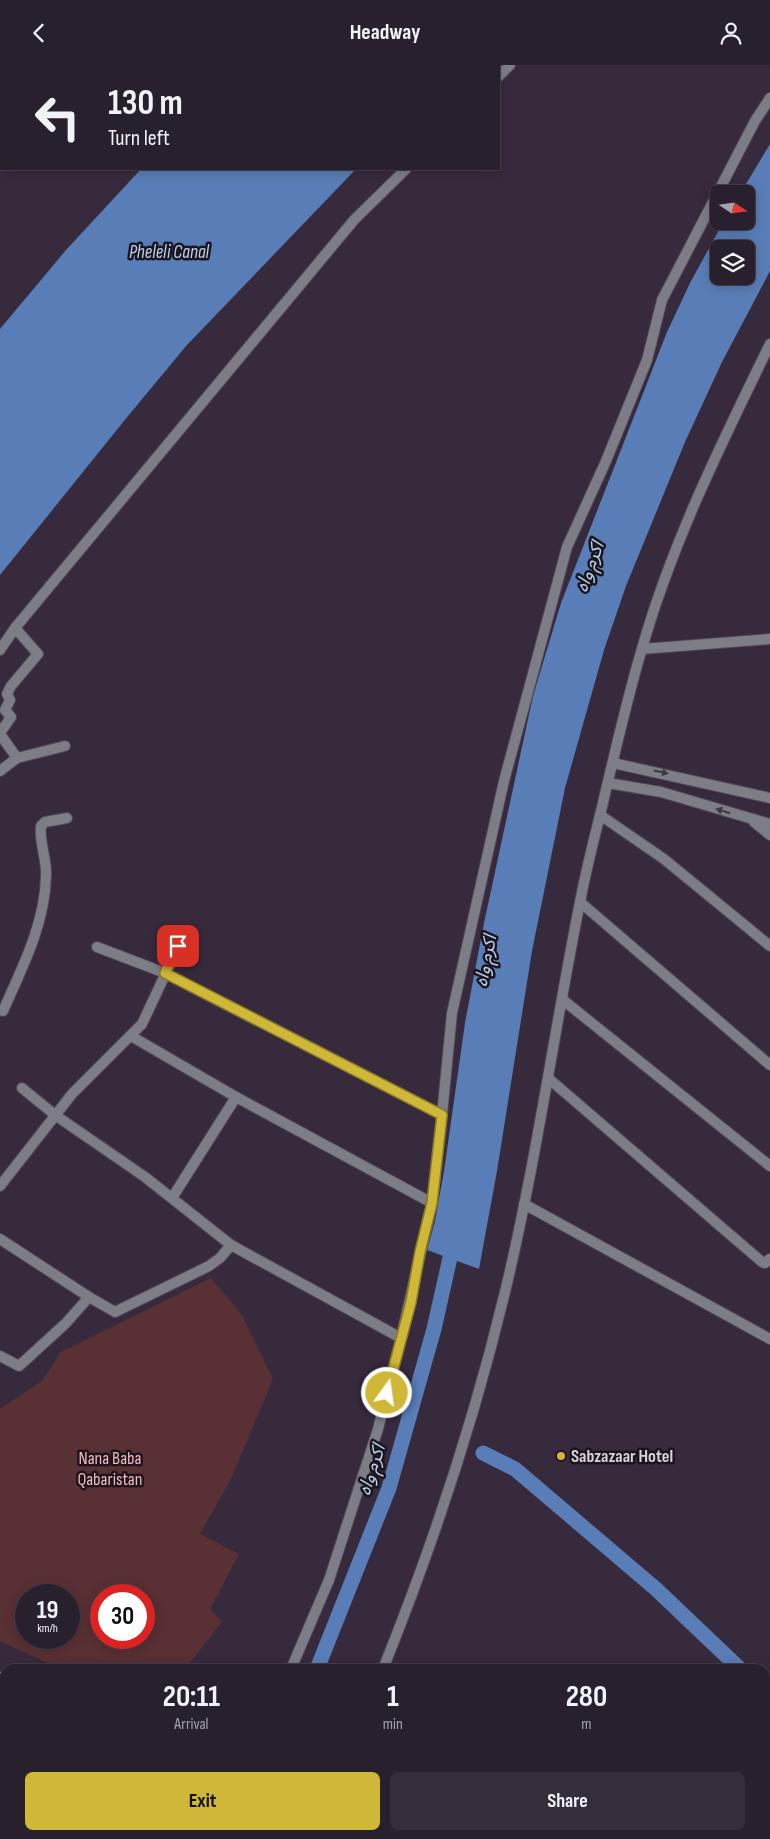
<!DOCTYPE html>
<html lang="en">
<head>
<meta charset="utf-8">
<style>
	body { margin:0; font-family:"Sofia Sans Condensed","Noto Sans Arabic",sans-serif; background:#352d3a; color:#f1f3f6; height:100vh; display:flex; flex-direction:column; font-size:19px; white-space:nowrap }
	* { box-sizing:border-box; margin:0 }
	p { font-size:16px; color:#a5a3aa }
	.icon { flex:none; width:28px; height:28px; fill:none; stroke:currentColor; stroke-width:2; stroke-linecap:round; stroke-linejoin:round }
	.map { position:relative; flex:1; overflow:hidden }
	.details { position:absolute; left:0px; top:1599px; width:770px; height:176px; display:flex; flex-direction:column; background:#29202e; border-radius:15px 15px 0 0; box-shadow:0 2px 12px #0003,0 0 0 1px #453e4a }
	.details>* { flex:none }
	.guide { position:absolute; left:0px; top:0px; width:500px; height:105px; box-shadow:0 2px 12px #0003,0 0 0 1px #453e4a; background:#29202e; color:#f1f3f6; overflow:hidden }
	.needle { width:32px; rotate:103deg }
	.tools { position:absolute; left:710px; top:120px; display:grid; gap:10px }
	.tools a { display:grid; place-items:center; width:45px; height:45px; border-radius:8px; background:#29202e; box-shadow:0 2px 12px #0003,0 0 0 1px #453e4a; font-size:25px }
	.speed { position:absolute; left:15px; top:1519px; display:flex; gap:10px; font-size:25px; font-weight:700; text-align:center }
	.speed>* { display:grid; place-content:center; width:65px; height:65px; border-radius:50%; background:#29202e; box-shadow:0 2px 12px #0003,0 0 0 1px #453e4a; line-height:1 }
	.speed small { font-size:12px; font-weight:400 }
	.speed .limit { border:8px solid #d22; background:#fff; color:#111 }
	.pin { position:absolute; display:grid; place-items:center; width:42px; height:42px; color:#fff; margin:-21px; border-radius:10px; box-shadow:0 2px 8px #0006 }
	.me { position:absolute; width:55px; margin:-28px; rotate:14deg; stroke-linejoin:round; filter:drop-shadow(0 0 4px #0008) }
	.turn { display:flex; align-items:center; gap:18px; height:105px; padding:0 25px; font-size:22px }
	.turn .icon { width:65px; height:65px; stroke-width:2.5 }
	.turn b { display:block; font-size:35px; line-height:42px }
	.eta { display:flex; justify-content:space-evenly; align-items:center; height:85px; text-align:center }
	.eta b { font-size:30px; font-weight:700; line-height:35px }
	.action { display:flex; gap:10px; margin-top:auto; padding:10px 25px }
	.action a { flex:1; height:58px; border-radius:8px; background:#cfb837; color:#111; font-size:20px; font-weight:700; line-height:58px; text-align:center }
	.action a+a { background:#352d3a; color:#f1f3f6 }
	header { display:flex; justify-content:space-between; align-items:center; height:65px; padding:0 25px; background:#29202e; font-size:22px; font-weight:700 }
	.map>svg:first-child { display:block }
</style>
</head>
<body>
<header><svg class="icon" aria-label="back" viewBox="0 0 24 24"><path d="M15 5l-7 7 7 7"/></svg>Headway<svg class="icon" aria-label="person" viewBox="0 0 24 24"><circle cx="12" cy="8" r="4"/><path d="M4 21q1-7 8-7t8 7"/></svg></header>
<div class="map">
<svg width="770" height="1774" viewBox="0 0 770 1774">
	<rect width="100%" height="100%" fill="#372a3d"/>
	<path fill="#593034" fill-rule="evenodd" d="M211 1213 242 1250 273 1314 231 1414 200 1469 239 1489 210 1544 222 1557 185 1604H61L0 1576V1344L42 1316 61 1287ZM26 1530H69V1572H26ZM101 1530H144V1572H101Z"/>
	<g fill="#597db6" fill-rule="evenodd">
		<path d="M238 0H458L237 1Z"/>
		<path d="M770 79V206L722 297 685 377 626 521 604 585 565 723 532 886 497 1106 479 1204 427 1185 435 1156 444 1106 465 958 484 858 533 631 561 538 667 267 690 218 724 156H746V129H740ZM719 184H746V211H719Z"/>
		<path d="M141 104H356L187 280 128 351 0 510V264L66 185Z"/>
	</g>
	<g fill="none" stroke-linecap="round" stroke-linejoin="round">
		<g stroke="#597db6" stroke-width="15">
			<path d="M483 1388 515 1404 656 1524 740 1604"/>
			<path d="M317 1604 389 1423 434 1264 454 1175"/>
			<path d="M765 1622 770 1626"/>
			<path d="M237 1774 239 1770"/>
		</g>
		<g stroke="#514556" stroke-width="10">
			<g id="service">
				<path d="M0 1683 5 1680"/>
				<path d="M203 1774 204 1770"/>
			</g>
		</g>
		<g stroke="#514556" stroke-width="12">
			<g id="minor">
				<path d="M55 1 56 0"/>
				<path d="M499 11 510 0"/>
				<path d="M0 62 1 61"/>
				<path d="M642 584 770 574"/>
				<path d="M0 585 15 563 354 155 406 104"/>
				<path d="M0 668 11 652 5 645 10 635 7 629 11 621 38 589 15 563"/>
				<path d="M0 669 17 693"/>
				<path d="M613 698 770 733"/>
				<path d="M0 706 17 693 65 681"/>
				<path d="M608 718 661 727 770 759"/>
				<path d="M600 750 664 794 770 881"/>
				<path d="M754 757 770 770"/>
				<path d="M580 837 770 1000"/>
				<path d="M97 882 165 908 442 1050 432 1138"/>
				<path d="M563 935 770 1101"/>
				<path d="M3 946C22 903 45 859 46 811 47 794 39 778 41 761L45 757 67 753"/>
				<path d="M131 971 236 1032 432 1138 401 1273"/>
				<path d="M548 1013 762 1197 765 1198 770 1194"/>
				<path d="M22 1023 55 1050 145 1112 231 1180 401 1273 378 1364 329 1515 291 1604"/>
				<path d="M442 1050 452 948 504 716 567 482 606 396 647 295 662 235 755 56 770 33"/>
				<path d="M0 1121 72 1029 142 959 185 867"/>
				<path d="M172 1133 236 1032"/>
				<path d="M524 1139 770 1274"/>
				<path d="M0 1174 89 1232 66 1258 19 1301 0 1291"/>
				<path d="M89 1232 115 1247 209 1201 220 1193 231 1180"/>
				<path d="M39 1774 44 1770"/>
			</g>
		</g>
		<g stroke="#514556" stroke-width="12">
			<path id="tertiary" d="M383 1604C433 1480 474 1356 505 1227 536 1098 554 967 580 837 586 805 594 774 602 742 614 691 626 638 641 587 671 480 721 379 770 279"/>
		</g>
		<g stroke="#514556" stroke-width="16">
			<g id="trunk">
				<path d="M0 1614 5 1617"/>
				<path d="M0 1638 5 1641"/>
				<path d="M253 1770 261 1774"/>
				<path d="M337 1770 343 1774"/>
				<path d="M306 1774 308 1770"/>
			</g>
		</g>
		<use href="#service" stroke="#7d7d88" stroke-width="8"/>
		<use href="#minor" stroke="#7d7d88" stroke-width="10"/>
		<use href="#tertiary" stroke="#7d7d88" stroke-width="10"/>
		<use href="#trunk" stroke="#dadaef" stroke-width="14"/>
	</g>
	<defs><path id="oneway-solid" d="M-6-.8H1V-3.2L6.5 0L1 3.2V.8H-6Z" transform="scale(1.25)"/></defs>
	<g fill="#3d3a43">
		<use href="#oneway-solid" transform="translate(661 707) rotate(12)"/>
		<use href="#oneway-solid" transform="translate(723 746) rotate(-163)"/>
	</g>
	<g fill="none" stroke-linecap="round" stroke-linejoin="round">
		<g stroke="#877824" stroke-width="12">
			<path id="route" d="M178 881 165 908 442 1050 432 1138 420 1187 411 1237 387 1328"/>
		</g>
		<use href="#route" stroke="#cfb837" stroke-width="9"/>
	</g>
	<circle fill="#cfb837" stroke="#1b161e" stroke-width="2" cx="561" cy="1391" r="5"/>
	<g text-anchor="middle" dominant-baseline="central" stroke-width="5" stroke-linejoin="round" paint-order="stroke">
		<g font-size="18" font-weight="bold" fill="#d9d1dc" stroke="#1b161e" text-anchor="start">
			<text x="571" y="1391">Sabzazaar Hotel</text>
		</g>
		<g font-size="18" fill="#f7b6bc" stroke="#1b161e">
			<text x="110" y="1393">Nana Baba<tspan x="110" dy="21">Qabaristan</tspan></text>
		</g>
		<g font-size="19" font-style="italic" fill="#bbd0f0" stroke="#1b161e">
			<text x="169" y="187">Pheleli Canal</text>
			<text transform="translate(590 502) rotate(-70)">اکرم واہ</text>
			<text transform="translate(486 896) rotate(-79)">اکرم واہ</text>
			<text transform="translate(372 1405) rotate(-72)">اکرم واہ</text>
		</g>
	</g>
</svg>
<div class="tools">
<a><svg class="needle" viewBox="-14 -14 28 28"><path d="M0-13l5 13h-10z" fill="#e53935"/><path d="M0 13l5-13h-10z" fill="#a5a3aa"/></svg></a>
<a><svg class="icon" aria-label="layers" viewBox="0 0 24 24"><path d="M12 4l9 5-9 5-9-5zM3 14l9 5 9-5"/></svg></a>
</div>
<div class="speed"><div>19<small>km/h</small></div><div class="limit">30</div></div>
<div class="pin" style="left:178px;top:881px;background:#d93025"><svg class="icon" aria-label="arrive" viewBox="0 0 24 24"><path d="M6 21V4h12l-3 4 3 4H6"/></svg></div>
<svg class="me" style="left:387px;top:1328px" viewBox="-20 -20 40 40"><circle r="17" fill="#cfb837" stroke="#fff" stroke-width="3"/><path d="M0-11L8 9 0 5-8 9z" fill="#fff"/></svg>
<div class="guide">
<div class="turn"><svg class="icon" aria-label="left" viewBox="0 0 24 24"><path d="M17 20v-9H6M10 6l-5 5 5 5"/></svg><div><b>130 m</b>Turn left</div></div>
</div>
<section class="details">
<div class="eta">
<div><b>20:11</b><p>Arrival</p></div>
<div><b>1</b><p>min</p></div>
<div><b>280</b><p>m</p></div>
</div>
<div class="action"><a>Exit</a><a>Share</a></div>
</section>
</div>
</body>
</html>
